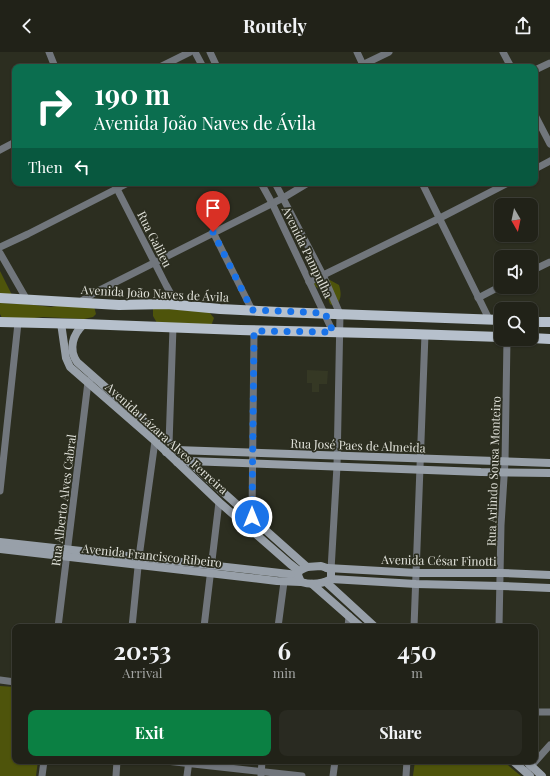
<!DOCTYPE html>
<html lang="en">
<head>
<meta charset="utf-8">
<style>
	body { margin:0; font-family:"Playfair Display",serif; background:#292a21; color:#f1f3f6; height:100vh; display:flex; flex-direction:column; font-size:15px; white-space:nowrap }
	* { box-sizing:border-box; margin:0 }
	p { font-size:13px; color:#a2a4a2 }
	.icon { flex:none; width:22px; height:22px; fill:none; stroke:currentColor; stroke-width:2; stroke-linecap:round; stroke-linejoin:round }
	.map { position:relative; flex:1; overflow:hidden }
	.panel { position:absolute; left:12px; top:572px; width:526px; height:140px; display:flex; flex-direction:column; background:#212218; border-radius:8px; box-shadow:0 1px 3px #0004,0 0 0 1px #3e3f37 }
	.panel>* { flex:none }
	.top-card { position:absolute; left:12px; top:12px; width:526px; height:122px; border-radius:8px; box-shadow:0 1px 3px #0004,0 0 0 1px #3e3f37; background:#0b6e4f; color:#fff; overflow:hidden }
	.needle { width:26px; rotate:171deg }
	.fabs { position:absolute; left:494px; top:146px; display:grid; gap:8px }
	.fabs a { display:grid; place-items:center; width:44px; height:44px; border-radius:8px; background:#212218; box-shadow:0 1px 3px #0004,0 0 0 1px #3e3f37; font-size:20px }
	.pin { position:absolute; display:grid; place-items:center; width:34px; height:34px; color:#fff; margin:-41px -17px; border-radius:50% 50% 50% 0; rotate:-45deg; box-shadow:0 0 4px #0007 }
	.pin .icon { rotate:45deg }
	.me { position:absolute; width:44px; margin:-22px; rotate:0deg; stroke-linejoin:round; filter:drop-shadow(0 0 3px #0008) }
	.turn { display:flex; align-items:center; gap:14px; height:84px; padding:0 16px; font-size:18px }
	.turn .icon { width:52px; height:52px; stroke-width:2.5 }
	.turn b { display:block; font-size:28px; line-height:34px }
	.then { display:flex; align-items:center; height:38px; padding:0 16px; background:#0003; gap:8px; font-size:15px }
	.eta { display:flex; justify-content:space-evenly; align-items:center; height:68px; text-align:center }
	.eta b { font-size:24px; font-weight:700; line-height:28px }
	.action { display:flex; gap:8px; margin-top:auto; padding:8px 16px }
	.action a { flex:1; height:46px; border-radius:8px; background:#0b8043; color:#fff; font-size:16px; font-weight:700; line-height:46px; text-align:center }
	.action a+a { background:#292a21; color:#f1f3f6 }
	header { display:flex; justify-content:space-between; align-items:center; height:52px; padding:0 16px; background:#212218; font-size:18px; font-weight:700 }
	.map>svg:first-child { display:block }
</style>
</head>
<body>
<header><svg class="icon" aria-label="back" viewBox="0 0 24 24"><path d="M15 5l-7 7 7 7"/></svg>Routely<svg class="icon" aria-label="share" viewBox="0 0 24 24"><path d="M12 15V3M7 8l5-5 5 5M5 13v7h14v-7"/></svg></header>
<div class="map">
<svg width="550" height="724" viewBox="0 0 550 724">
	<rect width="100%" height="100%" fill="#2c2e20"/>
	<path fill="#353824" d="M307 318 328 319 327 332H319V340H312V331H307Z"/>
	<g fill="#4e540b">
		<path d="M0 219 13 245H0Z"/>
		<path d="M316 227H328L339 233C341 240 342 246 337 252L332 253 330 252 326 240 316 235 313 231Z"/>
		<path d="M0 251 26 252 51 255 62 253 94 254 96 262 93 265 84 267 43 265 26 267 2 266 0 262Z"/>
		<path d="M153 256 209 260 214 266 211 274 157 271 153 264Z"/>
		<path d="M0 634 15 635V709H38L36 724H0Z"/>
		<path d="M415 709H503L521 724H413Z"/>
	</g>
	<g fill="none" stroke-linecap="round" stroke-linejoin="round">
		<g stroke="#71767c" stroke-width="7">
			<path d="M49 0 55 15"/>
			<path d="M195 0 203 15"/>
			<path d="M210 0 217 15"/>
			<path d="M357 0 364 15"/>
			<path d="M503 0 511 15"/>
			<path d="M160 15 190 0"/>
			<path d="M358 15 389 0"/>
			<path d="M535 18 550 11"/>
			<path d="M535 63 550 92"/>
			<path d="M0 98 15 90"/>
			<path d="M535 117 550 109"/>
			<path d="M114 131 166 233 177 253"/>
			<path d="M261 131 272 151 333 280"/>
			<path d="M275 131 323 223 340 262 337 414 331 518"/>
			<path d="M422 131 489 267"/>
			<path d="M213 180 252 258"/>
			<path d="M0 195 28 182 128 131"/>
			<path d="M0 201 27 248"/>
			<path d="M531 219 550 210"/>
			<path d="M309 230 440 166 508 131"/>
			<path d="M478 246 501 234"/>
			<path d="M80 250 94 241 283 146 308 131"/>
			<path d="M169 392 173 275"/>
			<path d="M0 439 18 271"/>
			<path d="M252 465 254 279"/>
			<path d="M58 575 88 330 90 328"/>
			<path d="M132 575 139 505 155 389"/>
			<path d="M204 575 219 450"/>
			<path d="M278 575 284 530"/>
			<path d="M348 575 349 564"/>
			<path d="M414 575 425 282"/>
			<path d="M499 575 501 473 505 410 507 287"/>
			<path d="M0 628 15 630"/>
			<path d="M535 660H550"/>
			<path d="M166 709 302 724"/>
			<path d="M526 720 550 693"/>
			<path d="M42 724 44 709"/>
			<path d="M116 724 117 709"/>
			<path d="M187 724 189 709"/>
			<path d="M261 724 262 709"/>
			<path d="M333 724 335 709"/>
			<path d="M406 724 407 709"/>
		</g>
		<g stroke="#98a0a9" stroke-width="8">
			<path d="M61 271 66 306 70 315 155 389 219 450 290 512 299 519"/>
			<path d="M84 272C73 282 68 297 77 310L179 400"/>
			<path d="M166 400 176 398 550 411"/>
			<path d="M187 408 307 515"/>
			<path d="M177 410 188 409 481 420 550 421"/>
			<path d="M0 490 298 523"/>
			<path d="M0 497 277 529 301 530"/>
			<path d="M321 514 327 516 331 518V527C322 532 311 533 301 530L298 523 299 519 307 515Z"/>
			<path d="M327 516 417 521H501L550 523"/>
			<path d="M331 527 416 532 501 534 550 536"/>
			<path d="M326 530 375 575"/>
			<path d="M312 532 361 575"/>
			<path d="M513 709 530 724"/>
			<path d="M526 709 542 724"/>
		</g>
		<g stroke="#b6c0cc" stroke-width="10">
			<path d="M0 246 119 253 167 252 220 257 279 260 501 268"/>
			<path d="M0 270 84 272 240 278 411 282 501 285"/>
			<path d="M531 270H550"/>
			<path d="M531 286 550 287"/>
		</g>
	</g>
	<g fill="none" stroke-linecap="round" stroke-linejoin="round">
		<path stroke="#1a73e8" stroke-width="7" stroke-dasharray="0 12.6" d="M213 180 252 258 325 261 333 280 254 279 252 465"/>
	</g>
	<g text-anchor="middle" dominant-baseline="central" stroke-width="3.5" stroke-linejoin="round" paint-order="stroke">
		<g font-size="12" fill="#e0e1d9" stroke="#2c2e20">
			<text transform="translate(155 187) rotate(63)">Rua Galileu</text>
			<text transform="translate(308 200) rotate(64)">Avenida Pampulha</text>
			<text transform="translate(155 241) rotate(3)">Avenida João Naves de Ávila</text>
			<text transform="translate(167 386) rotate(42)">Avenida Lázara Alves Ferreira</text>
			<text transform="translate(358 393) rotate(2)">Rua José Paes de Almeida</text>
			<text transform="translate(493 419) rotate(-88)">Rua Arlindo Sousa Monteiro</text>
			<text transform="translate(63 448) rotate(-83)">Rua Alberto Alves Cabral</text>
			<text transform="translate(152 503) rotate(6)">Avenida Francisco Ribeiro</text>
			<text transform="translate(439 508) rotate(1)">Avenida César Finotti</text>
		</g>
	</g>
</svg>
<div class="fabs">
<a><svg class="needle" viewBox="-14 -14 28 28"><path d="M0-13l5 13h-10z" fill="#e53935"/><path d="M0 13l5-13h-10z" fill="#a2a4a2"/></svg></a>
<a><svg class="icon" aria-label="sound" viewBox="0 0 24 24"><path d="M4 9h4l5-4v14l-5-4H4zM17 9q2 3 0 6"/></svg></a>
<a><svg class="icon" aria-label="search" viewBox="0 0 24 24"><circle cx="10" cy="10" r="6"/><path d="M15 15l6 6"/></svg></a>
</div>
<div class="pin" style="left:213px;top:180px;background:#d93025"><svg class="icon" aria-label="arrive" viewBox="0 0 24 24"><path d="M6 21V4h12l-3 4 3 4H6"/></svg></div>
<svg class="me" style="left:252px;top:465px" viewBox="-20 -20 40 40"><circle r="17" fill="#1a73e8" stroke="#fff" stroke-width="3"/><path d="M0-11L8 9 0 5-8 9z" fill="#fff"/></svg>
<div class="top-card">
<div class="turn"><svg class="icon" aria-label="right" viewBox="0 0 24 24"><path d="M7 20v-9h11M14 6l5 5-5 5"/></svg><div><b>190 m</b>Avenida João Naves de Ávila</div></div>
<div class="then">Then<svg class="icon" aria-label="left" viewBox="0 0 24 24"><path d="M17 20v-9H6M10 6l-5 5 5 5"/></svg></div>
</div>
<section class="panel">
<div class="eta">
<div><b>20:53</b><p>Arrival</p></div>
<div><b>6</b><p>min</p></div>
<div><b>450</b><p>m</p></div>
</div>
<div class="action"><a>Exit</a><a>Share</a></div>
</section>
</div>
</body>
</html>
